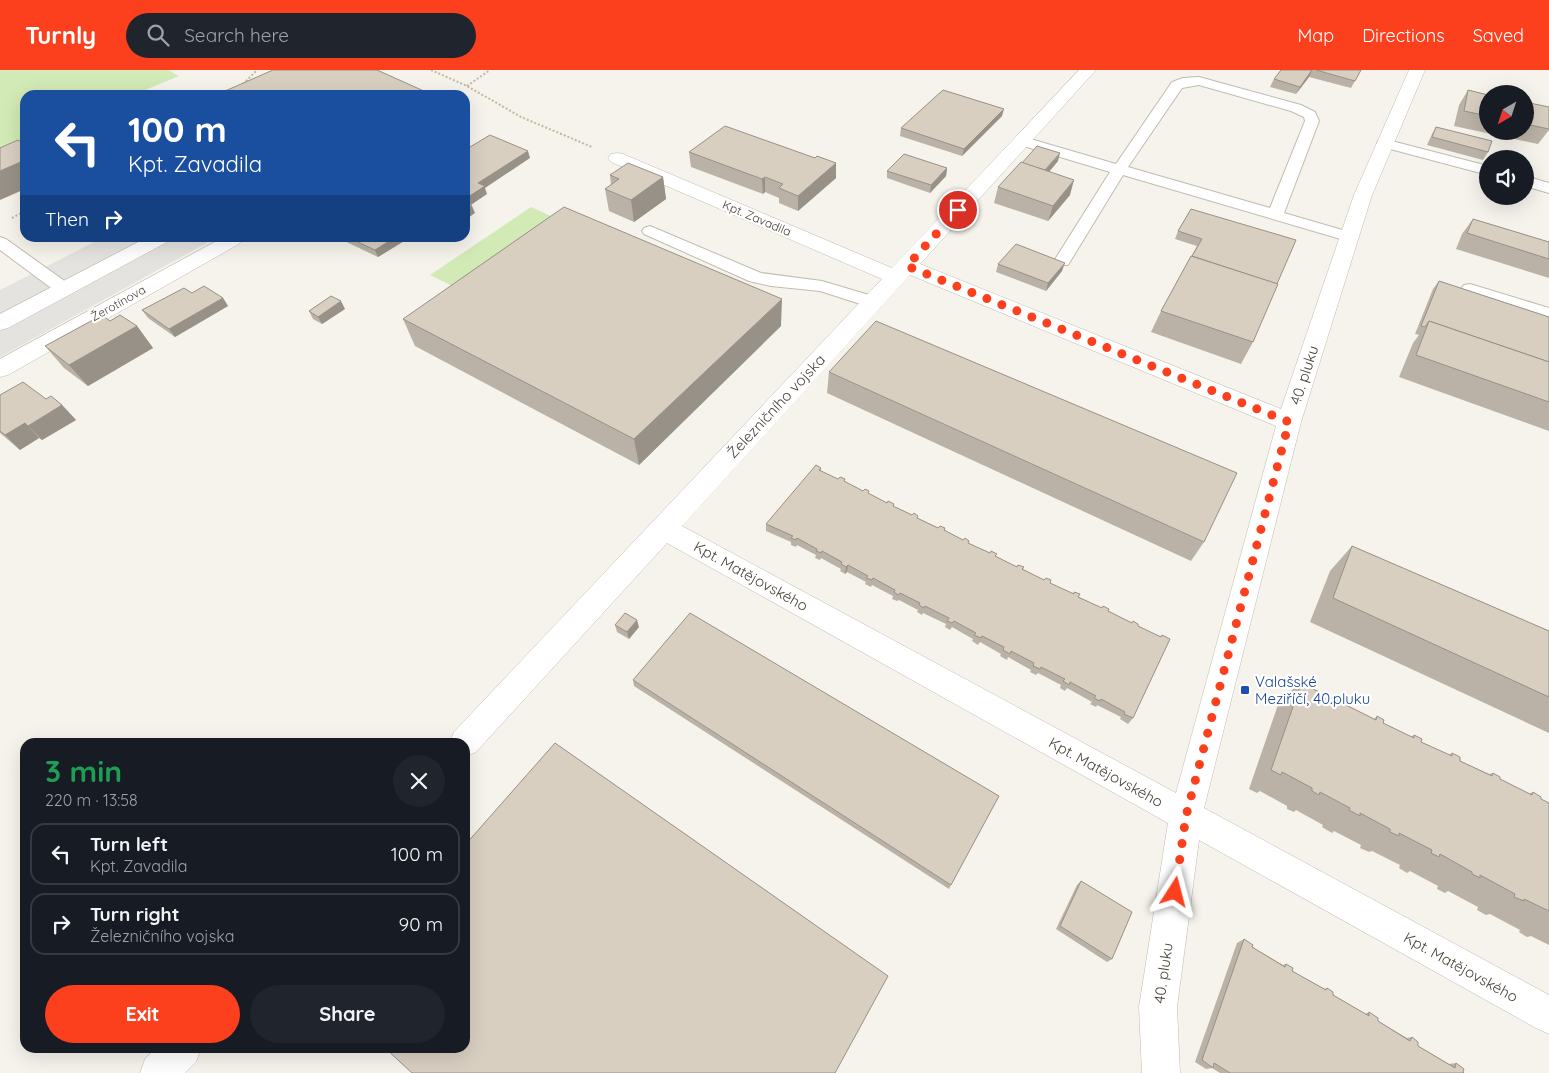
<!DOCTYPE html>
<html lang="en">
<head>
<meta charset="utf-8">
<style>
	body { margin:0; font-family:Quicksand,sans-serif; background:#20242c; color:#f1f3f6; height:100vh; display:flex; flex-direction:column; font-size:19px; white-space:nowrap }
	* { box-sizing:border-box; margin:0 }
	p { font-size:16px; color:#9ea1a6 }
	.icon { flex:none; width:28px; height:28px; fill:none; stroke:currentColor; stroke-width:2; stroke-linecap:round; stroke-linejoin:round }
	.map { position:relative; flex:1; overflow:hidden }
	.sheet { position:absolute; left:20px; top:668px; width:450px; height:315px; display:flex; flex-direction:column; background:#171b24; border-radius:15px; box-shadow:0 5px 20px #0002 }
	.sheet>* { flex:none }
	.hud { position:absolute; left:20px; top:20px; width:450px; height:152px; border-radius:15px; box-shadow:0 5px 20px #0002; background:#1a4fa0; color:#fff; overflow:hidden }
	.needle { width:32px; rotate:219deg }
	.fabs { position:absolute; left:1479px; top:15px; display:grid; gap:10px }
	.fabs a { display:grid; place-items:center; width:55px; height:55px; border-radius:50%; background:#171b24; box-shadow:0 5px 20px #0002; font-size:25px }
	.pin { position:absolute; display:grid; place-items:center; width:42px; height:42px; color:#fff; margin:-21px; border:2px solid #fff; border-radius:50%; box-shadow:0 1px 5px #0007 }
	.me { position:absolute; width:55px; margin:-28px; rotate:9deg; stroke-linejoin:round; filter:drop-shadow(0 0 4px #0008) }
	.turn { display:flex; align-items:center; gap:18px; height:105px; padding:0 25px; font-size:22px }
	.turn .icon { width:65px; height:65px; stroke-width:2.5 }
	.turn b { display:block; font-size:35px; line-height:42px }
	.then { display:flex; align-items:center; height:48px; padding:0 25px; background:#0003; gap:10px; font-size:19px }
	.round { display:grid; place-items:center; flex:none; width:52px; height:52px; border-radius:26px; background:#20242c }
	.overview { display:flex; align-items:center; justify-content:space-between; height:85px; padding:0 25px }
	h1 { font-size:30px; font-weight:800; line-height:38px; color:#1e9e55 }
	.button { display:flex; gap:10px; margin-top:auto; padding:10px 25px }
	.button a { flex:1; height:58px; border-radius:30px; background:#fc3f1d; color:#fff; font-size:20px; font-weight:800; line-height:58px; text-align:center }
	.button a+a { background:#20242c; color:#f1f3f6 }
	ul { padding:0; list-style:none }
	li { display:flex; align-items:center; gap:15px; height:62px; margin:0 10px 8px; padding:0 15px; border:2px solid #363941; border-radius:15px }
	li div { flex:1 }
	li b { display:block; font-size:19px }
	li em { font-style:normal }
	header { display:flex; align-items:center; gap:30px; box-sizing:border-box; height:70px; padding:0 25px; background:#fc3f1d; color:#fff }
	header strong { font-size:24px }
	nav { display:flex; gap:28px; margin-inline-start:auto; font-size:18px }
	.search { width:350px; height:45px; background:#20242c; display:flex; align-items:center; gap:12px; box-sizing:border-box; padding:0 18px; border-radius:28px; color:#9ea1a6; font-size:19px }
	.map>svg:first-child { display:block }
</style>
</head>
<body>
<header>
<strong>Turnly</strong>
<div class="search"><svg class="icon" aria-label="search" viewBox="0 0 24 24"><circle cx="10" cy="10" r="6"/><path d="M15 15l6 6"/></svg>Search here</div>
<nav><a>Map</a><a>Directions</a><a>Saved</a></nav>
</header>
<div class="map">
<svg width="1549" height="1003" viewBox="0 0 1549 1003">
	<rect width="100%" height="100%" fill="#f6f3ec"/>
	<g fill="#d2eab5">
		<path d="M0 0H168L179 6 133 25H25V71L0 81Z"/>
		<path d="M531 137 573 156 472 226 430 205Z"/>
	</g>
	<g fill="#e5e3e0">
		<path d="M102 168H153L0 249V220Z"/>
		<path d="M168 168H208L212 170 0 287V258Z"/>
	</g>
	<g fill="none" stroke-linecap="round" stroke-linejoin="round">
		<g stroke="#c2bbae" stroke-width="2">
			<g id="service">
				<path d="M1199 7 1301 35 1315 42 1319 51 1284 143 1356 164 1358 167 1356 170H1344L1123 105 1068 195H1056L1054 191 1110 102 1017 74 1015 71 1017 68H1027L1116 94 1172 12 1183 8ZM1199 15 1291 41 1304 47 1305 51 1270 138 1128 97 1182 18Z"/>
				<path d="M1384 69 1488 96V105L1379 76 1377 73 1379 70Z"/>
				<path d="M1525 106 1549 113V123L1525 116Z"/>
				<path d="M650 156 761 203 822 211 879 228 882 232 879 236 873 238 820 221 771 216 749 211 644 164 642 161 644 158Z"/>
				<path d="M0 167 6 169 70 215 73 219 70 223 64 224 58 223 0 180Z"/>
				<path d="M1470 214 1549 238V250L1464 223 1461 219 1464 215Z"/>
			</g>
		</g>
		<g stroke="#c2bbae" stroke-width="1">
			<g id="minor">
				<path d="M1079 0H1096L920 194 1281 339 1354 125 1409 0H1425L1372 125 1301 352 1204 738 1549 925V964L1536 958 1199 770 1177 937 1180 1003H1142L1139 937 1168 753 667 473 476 682 465 687V672H450L454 662 882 209 611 92 608 88 611 84 617 83 623 84 892 198ZM910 205 1276 356 1176 723 682 456Z"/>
				<path d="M146 168H170L167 172 8 258 0 260V244Z"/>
				<path d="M222 168H240L242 170 239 174 8 305 0 307V289Z"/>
				<path d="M156 978H201L196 992 185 1003H140L145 989Z"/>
			</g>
		</g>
		<g stroke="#c4b79f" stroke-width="2" stroke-dasharray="2 2" stroke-linecap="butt">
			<path d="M431 0 467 16 521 47 592 77"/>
			<path d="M243 14 257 0"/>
			<path d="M467 16 490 0"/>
			<path d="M12 148 25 141"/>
		</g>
		<use href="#service" fill="#fff" fill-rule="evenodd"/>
		<use href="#minor" fill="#fff" fill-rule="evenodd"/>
	</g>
	<g fill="#bab2a6">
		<path d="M1281 0H1361L1351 18 1309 7 1296 24 1270 17 1274 9Z"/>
		<path d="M1468 20 1488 25V61H1525V32L1549 37V60L1538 74 1454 56 1459 35Z"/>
		<path d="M1002 46 962 86 900 66 901 58Z"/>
		<path d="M1436 57 1488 82 1483 90 1427 75 1432 64Z"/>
		<path d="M689 82 836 108 798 141 779 133V128L765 122 763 124 691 97Z"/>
		<path d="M1058 91 1049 102 1070 125 1048 151 994 133 998 117 1022 93Z"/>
		<path d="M947 98 946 106 930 123 887 108V101Z"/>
		<path d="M610 105 663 107 666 129 634 152 609 141 605 119 611 115Z"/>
		<path d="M1191 139 1277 214 1253 272 1241 294 1151 262 1161 241 1197 176 1175 169 1178 161Z"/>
		<path d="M1473 149 1549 172V208L1456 179 1462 164Z"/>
		<path d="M338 168H409L378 187Z"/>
		<path d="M998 194 1062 201 1046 221 996 202Z"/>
		<path d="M1439 211 1549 247V361L1399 307 1413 273 1419 265 1415 264 1433 219Z"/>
		<path d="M192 223 223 228 228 236 175 267 148 248 142 240Z"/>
		<path d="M345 239 322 254 313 249 309 241Z"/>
		<path d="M403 249 781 256 639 395 415 276Z"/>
		<path d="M137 256 153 278 88 316 64 298 45 276Z"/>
		<path d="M829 302 1204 472 1191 491 827 323Z"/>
		<path d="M0 325 46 329 62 335 76 350 42 370 39 368 20 380 0 363Z"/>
		<path d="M821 398V401L938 458H945V461L963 470 969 471 968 473 1017 497H1024L1023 500 1132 553 1133 551 1138 556 1160 567 1162 565 1133 648 1128 654 1120 649 1121 647 1097 635 1096 637 1090 634 1092 632 1067 618 1065 621 1060 618 1061 615 1038 603 1036 605 1030 602 1031 600 1008 587 1007 590 1000 586 1001 584 980 572 978 575 972 571 973 569 952 557 950 560 945 557 946 554 923 543 922 545 917 542 918 540 899 530 897 531 892 529 893 526 872 515 871 517 865 514 866 512 847 502 845 504 840 501 841 499 821 488 820 490 815 488 816 485 797 475 796 477 791 475V472L766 461V454Z"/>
		<path d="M1352 476 1549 561V663L1310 552 1330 501Z"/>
		<path d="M615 555 639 557 629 569 617 562Z"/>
		<path d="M633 610 951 815 949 819 634 616Z"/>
		<path d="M1302 611 1309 617 1338 631 1340 629 1346 635 1374 649 1377 646 1383 653 1411 667 1414 665 1421 672 1449 685 1452 683 1460 691 1489 704 1493 703 1500 709 1529 724 1533 722 1541 729 1549 733V875L1531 866 1527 867 1519 862 1520 860 1490 844 1486 845 1477 840 1478 837 1448 821 1445 823 1437 819 1438 816 1410 801 1407 803 1399 798 1400 795 1372 781 1369 782 1360 778 1361 775 1334 761 1332 763 1322 757 1323 755 1296 740 1294 742 1287 739V736L1260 721 1257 723 1249 719 1279 632Z"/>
		<path d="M1081 811 1112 889 1107 892 1056 859 1077 815Z"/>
		<path d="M1244 869 1252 877 1283 895 1286 894 1292 901 1324 919 1327 918 1333 925 1365 944 1369 942 1378 951 1407 968 1412 967 1418 976 1449 994 1456 993 1464 1003H1220L1212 998 1206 999 1195 992 1237 873Z"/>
	</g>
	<g fill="#979187">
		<path d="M1312 0 1309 7 1296 24 1300 17Z"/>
		<path d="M1004 39 1002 46 962 86 964 79Z"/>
		<path d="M528 81 530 88 485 118 487 124 465 139V129L478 113Z"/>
		<path d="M1060 83 1058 91 1042 110 1044 102Z"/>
		<path d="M25 90V119L0 130V101Z"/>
		<path d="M836 93V108L798 141V126Z"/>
		<path d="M947 98 946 106 930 123 931 115Z"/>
		<path d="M663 107 666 129 634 152 631 130Z"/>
		<path d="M765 107V122L763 124 762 109Z"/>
		<path d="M1074 110 1070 125 1048 151 1053 136Z"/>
		<path d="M472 136 475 143 465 150V140Z"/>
		<path d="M394 168H409L378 187 375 180Z"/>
		<path d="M1065 193 1062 201 1046 221 1048 213Z"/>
		<path d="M223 228 228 236 175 267 169 259Z"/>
		<path d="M782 229 781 256 639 395 634 369Z"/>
		<path d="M341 231 345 239 322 254 318 247Z"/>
		<path d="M137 256 153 278 88 316 69 295Z"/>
		<path d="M62 335 76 350 42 370 28 356Z"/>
		<path d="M25 353 39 368 20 380 5 365Z"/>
		<path d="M848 495 847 502 845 504 846 497Z"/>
		<path d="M637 550 639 557 629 569 627 562Z"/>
	</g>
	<g fill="#d8cfc1" stroke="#979187">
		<path d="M273 0H377L426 22 421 25H216Z"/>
		<path d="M1281 0H1312L1300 17 1274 9Z"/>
		<path d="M1316 0H1361L1355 11Z"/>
		<path d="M943 20 1004 39 964 79 901 58Z"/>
		<path d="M1468 20 1488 25V46L1464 41Z"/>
		<path d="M1525 32 1549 37V59L1525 54Z"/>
		<path d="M725 56 815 88 817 86 836 93 798 126 779 118 783 114 765 107 762 109 689 82Z"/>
		<path d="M1436 57 1492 71 1488 82 1432 67Z"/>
		<path d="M490 65 528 81 478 113 485 116 465 129V80Z"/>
		<path d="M18 70 25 75V90L0 101V78Z"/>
		<path d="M1037 76 1060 83 1045 100 1022 93Z"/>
		<path d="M904 84 947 98 931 115 887 101Z"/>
		<path d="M1021 92 1074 110 1053 136 998 117Z"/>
		<path d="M628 93 663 107 631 130 605 119 619 109 610 105Z"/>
		<path d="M465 132 472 136 465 140Z"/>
		<path d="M564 137 782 229 634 369 403 249Z"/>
		<path d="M1191 139 1296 170 1277 214 1192 186 1202 169 1178 161Z"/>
		<path d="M1473 149 1549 172V189L1467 163Z"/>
		<path d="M349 168H394L375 180Z"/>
		<path d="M1016 174 1065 193 1048 213 998 194Z"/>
		<path d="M1191 186 1278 214 1253 272 1161 241Z"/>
		<path d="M1439 211 1549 247V292L1429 251 1425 257 1421 256Z"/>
		<path d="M204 216 223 228 169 259 142 240 184 218 192 223Z"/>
		<path d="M331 226 341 231 318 247 309 241Z"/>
		<path d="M102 245 110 251 120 245 137 256 69 295 45 276Z"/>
		<path d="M876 251 1237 403 1204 472 829 302Z"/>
		<path d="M1429 251 1549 292V332L1416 285Z"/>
		<path d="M23 312 46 329 51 326 62 335 28 356 25 353 5 365 0 361V325Z"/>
		<path d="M816 395 821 398 819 400 838 409 840 407 845 409 844 411 863 421 865 419 869 421 868 423 887 433 888 431 894 434 893 436 912 445 914 443 918 446 917 448 938 458 940 456 945 458 944 460 963 470 965 468 969 471 968 473 990 483 991 481 997 484 995 486 1017 497 1018 495 1024 497 1022 499 1044 510 1046 508 1051 510 1050 513 1074 524V522L1080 524 1078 527 1102 538 1103 536 1109 539 1108 541 1132 553 1133 551 1138 554V556L1161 567 1162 565 1170 569 1133 648 1124 644 1125 642 1101 629 1100 631 1094 628 1096 626 1070 612 1069 615 1063 611 1065 609 1041 597 1040 599 1033 596 1034 593 1011 581 1010 584 1003 580 1004 577 982 566 981 568 974 565 976 563 954 551 952 553 947 551 949 548 925 536 924 538 919 535 920 533 900 523 898 525 894 522 895 520 873 508 872 510 866 508 868 506 848 495 846 497 841 494 842 492 822 481 821 483 816 481 817 479 797 468 796 470 791 468 793 466 766 454Z"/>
		<path d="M1352 476 1549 561V627L1333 528Z"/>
		<path d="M625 543 637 550 627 562 615 555Z"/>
		<path d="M690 543 999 726 951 815 633 610Z"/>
		<path d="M1302 611 1310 615 1309 617 1340 632V629L1347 632 1346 635 1376 650 1377 646 1384 650 1383 653 1414 668V665L1422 669 1421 672 1452 686V683L1460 687V691L1492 706 1493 703 1500 707V709L1532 725 1533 722 1541 727V729L1549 733V841L1524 829V831L1514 827 1515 824 1480 805V808L1472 804V802L1440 784 1439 787 1431 783 1432 780 1399 763V766L1390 762V759L1360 743V746L1349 740 1350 738 1320 722 1319 725 1312 721V718L1282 702 1281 705 1271 700Z"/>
		<path d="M555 673 888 906 835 1003H412L385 978H465V775Z"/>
		<path d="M1081 811 1132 842 1112 889 1060 856Z"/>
		<path d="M1244 869 1253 875 1252 877 1285 897 1286 894 1293 898 1292 901 1326 920 1327 918 1333 922V925L1369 946V942L1378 948V951L1410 971 1412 967 1418 972V976L1455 998 1456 993 1464 999 1463 1002 1464 1003H1230L1214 993 1213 998 1202 990Z"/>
	</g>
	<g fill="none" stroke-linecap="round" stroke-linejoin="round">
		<path stroke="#fc3f1d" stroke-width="9" stroke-dasharray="0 16.2" d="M958 140 907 196 1289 352 1186 746 1175 822"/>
	</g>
	<rect fill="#1a4fb4" stroke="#fff" stroke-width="2" x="1240" y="615" width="10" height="10" rx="2.5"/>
	<g text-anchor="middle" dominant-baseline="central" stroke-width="4.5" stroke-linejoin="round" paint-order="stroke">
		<g font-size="12" fill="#4b4439" stroke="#fff">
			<text transform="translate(757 148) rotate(23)">Kpt. Zavadila</text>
			<text transform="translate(118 233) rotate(-29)">Žerotínova</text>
		</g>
		<g font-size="15" fill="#4b4439" stroke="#fff">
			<text transform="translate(1304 305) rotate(-72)">40. pluku</text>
			<text transform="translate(776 336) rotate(-47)">Železničního vojska</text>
			<text transform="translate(751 506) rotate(29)">Kpt. Matějovského</text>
			<text transform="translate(1106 702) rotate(29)">Kpt. Matějovského</text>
			<text transform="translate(1461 897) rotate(29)">Kpt. Matějovského</text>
			<text transform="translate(1163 903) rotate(-82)">40. pluku</text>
		</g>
		<g font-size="15" fill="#164399" stroke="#fff" text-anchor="start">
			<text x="1255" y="611">Valašské<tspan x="1255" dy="17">Meziříčí, 40.pluku</tspan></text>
		</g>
	</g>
</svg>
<div class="fabs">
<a><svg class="needle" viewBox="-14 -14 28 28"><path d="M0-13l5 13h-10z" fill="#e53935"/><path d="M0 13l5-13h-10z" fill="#9ea1a6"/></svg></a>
<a><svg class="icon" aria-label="sound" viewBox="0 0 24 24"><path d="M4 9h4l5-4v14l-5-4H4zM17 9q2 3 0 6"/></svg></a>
</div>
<div class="pin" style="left:958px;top:140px;background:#d93025"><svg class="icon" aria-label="arrive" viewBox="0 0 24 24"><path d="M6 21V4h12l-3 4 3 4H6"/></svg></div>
<svg class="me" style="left:1175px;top:822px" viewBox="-20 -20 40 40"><path d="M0-17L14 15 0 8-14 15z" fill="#fc3f1d" stroke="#fff" stroke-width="4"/></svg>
<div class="hud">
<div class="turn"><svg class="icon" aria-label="left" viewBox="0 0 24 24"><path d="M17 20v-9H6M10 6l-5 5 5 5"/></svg><div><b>100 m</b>Kpt. Zavadila</div></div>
<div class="then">Then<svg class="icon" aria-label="right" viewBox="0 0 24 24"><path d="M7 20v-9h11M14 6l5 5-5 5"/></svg></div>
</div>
<section class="sheet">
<div class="overview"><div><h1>3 min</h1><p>220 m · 13:58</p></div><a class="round"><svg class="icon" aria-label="close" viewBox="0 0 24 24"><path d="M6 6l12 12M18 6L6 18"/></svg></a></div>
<ul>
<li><svg class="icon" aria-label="left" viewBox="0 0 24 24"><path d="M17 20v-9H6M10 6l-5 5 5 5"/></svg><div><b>Turn left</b><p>Kpt. Zavadila</p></div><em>100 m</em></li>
<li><svg class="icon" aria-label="right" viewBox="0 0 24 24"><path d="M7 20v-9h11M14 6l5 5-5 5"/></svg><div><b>Turn right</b><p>Železničního vojska</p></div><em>90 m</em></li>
</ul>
<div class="button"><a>Exit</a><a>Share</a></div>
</section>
</div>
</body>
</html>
